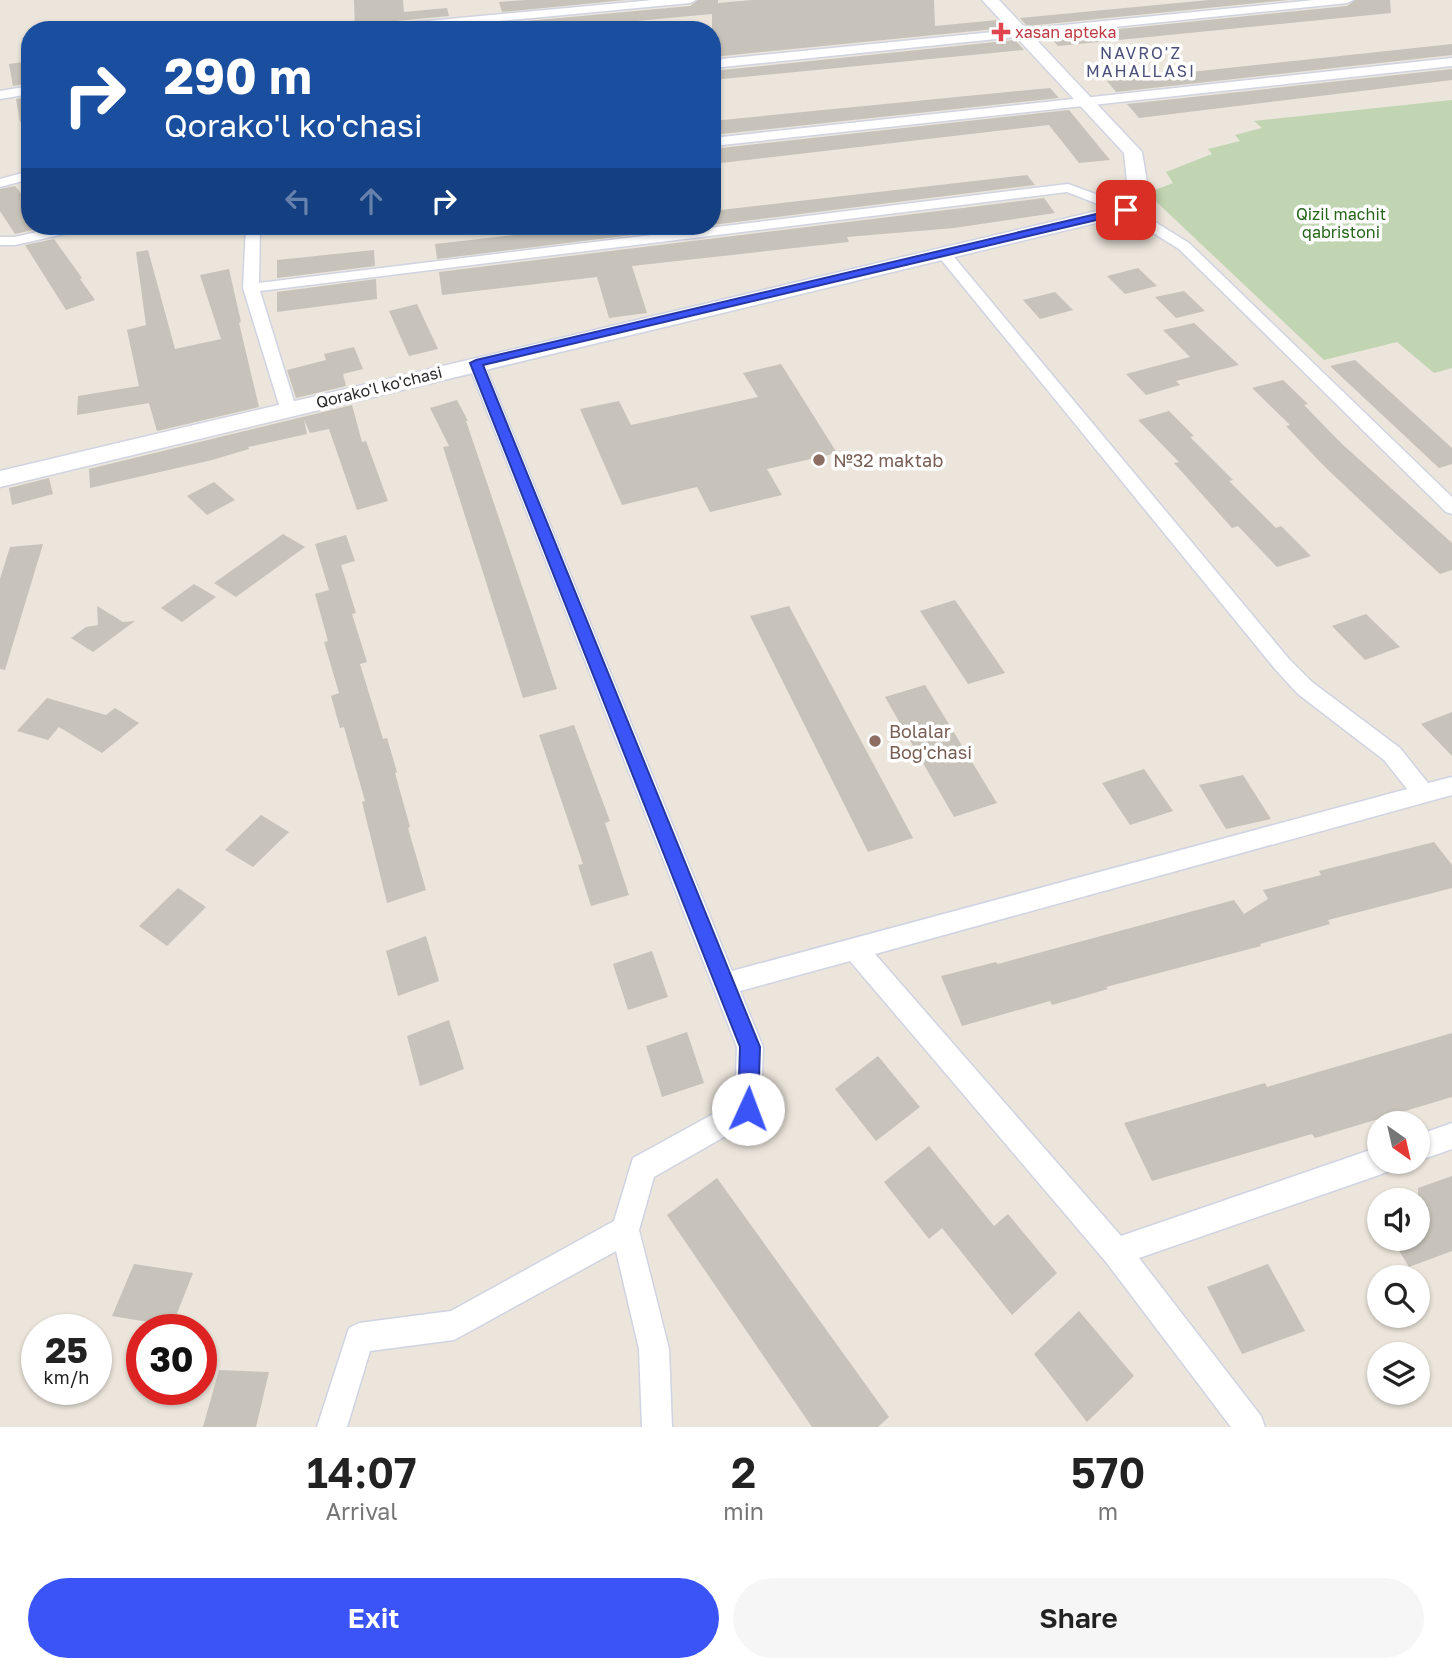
<!DOCTYPE html>
<html lang="en">
<head>
<meta charset="utf-8">
<style>
	body { margin:0; font-family:"Golos Text",sans-serif; background:#f6f6f6; color:#222; height:100vh; display:flex; flex-direction:column; font-size:26px; white-space:nowrap }
	* { box-sizing:border-box; margin:0 }
	p { font-size:23px; color:#767676 }
	.icon { flex:none; width:38px; height:38px; fill:none; stroke:currentColor; stroke-width:2; stroke-linecap:round; stroke-linejoin:round }
	.map { position:relative; height:1427px; overflow:hidden }
	.side { display:flex; flex-direction:column; background:#fff; flex:1 }
	.side>* { flex:none }
	.hud { position:absolute; left:21px; top:21px; width:700px; height:214px; border-radius:28px; box-shadow:0 2px 5px #0004; background:#1a4fa0; color:#fff; overflow:hidden }
	.needle { width:46px; rotate:146deg }
	.tools { position:absolute; left:1367px; top:1111px; display:grid; gap:14px }
	.tools a { display:grid; place-items:center; width:63px; height:63px; border-radius:50%; background:#fff; box-shadow:0 2px 5px #0004; font-size:35px }
	.speed { position:absolute; left:21px; top:1314px; display:flex; gap:14px; font-size:35px; font-weight:700; text-align:center }
	.speed>* { display:grid; place-content:center; width:91px; height:91px; border-radius:50%; background:#fff; box-shadow:0 2px 5px #0004; line-height:1 }
	.speed small { font-size:18px; font-weight:400 }
	.speed .limit { border:10px solid #d22; background:#fff; color:#111 }
	.pin { position:absolute; display:grid; place-items:center; width:60px; height:60px; color:#fff; margin:-30px; border-radius:14px; box-shadow:0 4px 10px #0006 }
	.me { position:absolute; width:77px; margin:-38px; rotate:2deg; stroke-linejoin:round; filter:drop-shadow(0 0 5px #0008) }
	.turn { display:flex; align-items:center; gap:24px; height:147px; padding:0 28px; font-size:32px }
	.turn .icon { width:91px; height:91px; stroke-width:2.5 }
	.turn b { display:block; font-size:49px; line-height:60px }
	.lanes { display:flex; align-items:center; height:66px; padding:0 28px; background:#0003; justify-content:center; gap:35px; direction:ltr }
	.lanes .off { opacity:.35 }
	.eta { display:flex; justify-content:space-evenly; align-items:center; height:119px; text-align:center }
	.eta b { font-size:42px; font-weight:600; line-height:49px }
	.action { display:flex; gap:14px; margin-top:auto; padding:14px 28px }
	.action a { flex:1; height:80px; border-radius:42px; background:#3b54f8; color:#fff; font-size:28px; font-weight:600; line-height:80px; text-align:center }
	.action a+a { background:#f6f6f6; color:#222 }
	.map>svg:first-child { display:block }
</style>
</head>
<body>
<div class="map">
<svg width="1452" height="1427" viewBox="0 0 1452 1427">
	<rect width="100%" height="100%" fill="#ebe5db"/>
	<path fill="#c1d5b2" d="M1452 100V368L1434 373 1397 342 1324 360 1147 193 1173 183 1166 172 1212 154 1208 149 1240 141 1235 135 1262 128 1254 121Z"/>
	<g fill="#c7c3ba">
		<path d="M354 0H403L404 12 447 8 449 16 364 24 355 30Z"/>
		<path d="M526 0H625L502 12 499 2Z"/>
		<path d="M698 0H718V3L752 0H934L935 26 997 20 1005 28 712 57V14L539 30H506L505 23 690 6Z"/>
		<path d="M1209 0H1288L1027 26 1020 18Z"/>
		<path d="M1355 0H1390L1391 13 1058 46 1049 36 1347 6Z"/>
		<path d="M1015 40 1024 50 712 80V71Z"/>
		<path d="M1452 44V55L1116 92 1107 81Z"/>
		<path d="M30 61V83L13 86 9 64Z"/>
		<path d="M1452 69V80L1139 118 1127 104Z"/>
		<path d="M1050 88 1059 98 712 135V121Z"/>
		<path d="M30 97V121L20 122 16 99Z"/>
		<path d="M1069 110 1110 160 1079 163 1049 125 712 164V149Z"/>
		<path d="M1027 175 1035 185 712 225V211Z"/>
		<path d="M15 186 30 204V226L46 227 15 234 0 211V189Z"/>
		<path d="M1044 198 1055 213 954 228 847 237 849 242 632 266 647 313 609 318 597 277 442 295 439 272Z"/>
		<path d="M594 226H705L437 259 435 244Z"/>
		<path d="M54 239 82 278 80 279 95 300 66 310 25 245Z"/>
		<path d="M148 250 175 349 221 339 200 275 229 269 241 322 239 323 259 407 157 431 149 403 77 415 78 396 139 386 127 330 146 325 136 252Z"/>
		<path d="M374 250 375 266 277 278V260Z"/>
		<path d="M1138 268 1157 286 1125 294 1107 276Z"/>
		<path d="M376 279 377 299 277 312V292Z"/>
		<path d="M1184 291 1205 311 1176 318 1155 297Z"/>
		<path d="M1055 292 1073 310 1040 319 1023 300Z"/>
		<path d="M417 304 438 349 409 356 389 311Z"/>
		<path d="M1194 323 1239 365 1176 381 1180 385 1146 395 1126 374 1190 357 1163 330Z"/>
		<path d="M354 347 363 369 343 374 346 386 296 398 287 370 326 360 324 354Z"/>
		<path d="M1355 360 1452 448V464L1439 468 1330 366Z"/>
		<path d="M781 364 837 453 767 469 782 495 710 512 697 487 622 505 580 409 619 401 631 425 758 397 743 373Z"/>
		<path d="M1283 380 1308 404 1304 405 1342 444 1452 543V570L1440 574 1396 534 1325 467 1286 426 1290 425 1252 388Z"/>
		<path d="M457 400 468 421H466L557 689 523 698 443 447 449 446 430 408Z"/>
		<path d="M352 405 362 442 366 441 388 501 357 510 329 429 310 433 304 420 307 434 248 447 249 449 212 460 90 488 89 469Z"/>
		<path d="M1169 411 1194 436 1190 437 1233 480 1229 481 1276 528 1281 526 1311 556 1277 567 1238 526 1232 528 1174 463 1179 462 1138 420Z"/>
		<path d="M49 478 53 494 12 505 9 488Z"/>
		<path d="M214 482 235 500 207 515 187 496Z"/>
		<path d="M283 534 305 547 236 597 214 583Z"/>
		<path d="M346 535 355 561 341 565 356 613 352 614 367 662 360 664 383 739 387 738 397 772 395 773 410 827 408 828 426 890 387 903 362 802 365 801 344 727 340 728 331 696 339 693 324 642 328 641 315 594 329 590 315 544Z"/>
		<path d="M43 544 5 670 0 669V579L10 547Z"/>
		<path d="M194 584 216 597 182 622 161 608Z"/>
		<path d="M955 600 1005 673 968 684 920 611Z"/>
		<path d="M97 606 123 622 135 621 93 652 71 638 86 627 98 625Z"/>
		<path d="M789 606 913 838 868 852 750 616Z"/>
		<path d="M1366 614 1400 647 1365 660 1332 626Z"/>
		<path d="M925 685 997 803 954 817 885 697Z"/>
		<path d="M47 698 106 715 115 708 139 723 102 753 59 727 48 740 17 731Z"/>
		<path d="M1452 712V756L1421 724Z"/>
		<path d="M574 725 610 821 605 823 629 895 591 906 578 865 583 864 539 735Z"/>
		<path d="M1144 769 1173 811 1130 825 1102 783Z"/>
		<path d="M1243 775 1271 819 1226 829 1199 785Z"/>
		<path d="M261 815 289 832 253 867 225 850Z"/>
		<path d="M1434 842 1452 865V888L1328 920 1330 924 1260 944 1261 946 1106 987 1108 989 1052 1005 1050 1001 962 1026 941 976 996 962 998 964 1234 900 1244 914 1268 899 1263 890 1321 875 1319 871Z"/>
		<path d="M178 888 206 907 167 946 139 926Z"/>
		<path d="M426 936 439 981 398 996 386 951Z"/>
		<path d="M652 951 668 997 628 1010 613 964Z"/>
		<path d="M449 1020 464 1069 420 1086 407 1036Z"/>
		<path d="M687 1032 704 1083 662 1097 646 1046Z"/>
		<path d="M1452 1033V1097L1315 1138 1312 1134 1152 1181 1124 1123 1265 1083 1267 1087Z"/>
		<path d="M878 1056 920 1107 876 1141 835 1089Z"/>
		<path d="M929 1146 994 1226 1008 1214 1057 1273 1012 1315 942 1228 929 1239 884 1182Z"/>
		<path d="M1452 1176V1251L1409 1267 1392 1239H1418V1188Z"/>
		<path d="M717 1178 889 1417 878 1427H812L667 1215Z"/>
		<path d="M134 1264 193 1273 172 1326 112 1316Z"/>
		<path d="M1268 1264 1305 1331 1242 1354 1207 1287Z"/>
		<path d="M1079 1311 1134 1376 1087 1422 1034 1354Z"/>
		<path d="M219 1370 269 1372 256 1427H203Z"/>
	</g>
	<g fill="none" stroke-linecap="round" stroke-linejoin="round">
		<g stroke="#d0d3e2" stroke-width="3">
			<g id="street">
				<path d="M653 0H696L690 3 404 30H358L364 27Z"/>
				<path d="M1314 0H1353L1347 3 712 68V60Z"/>
				<path d="M1452 58V66L712 146V138Z"/>
				<path d="M30 86V94L0 99V91Z"/>
				<path d="M30 171V179L0 187V179Z"/>
				<path d="M1068 184 1131 207 1189 243 1452 497V514L1446 512 1179 249 1121 213 1067 192 260 291 296 408 288 413 280 408 243 288 246 226H260L259 283Z"/>
				<path d="M63 226H88L86 229 15 245H0V237H15Z"/>
				<path d="M944 250 949 251 1289 659 1312 682 1400 748 1428 783 1452 777V795L875 954 1121 1236 1379 1147V1162H1392L1389 1171 1379 1175 1139 1258 1261 1416 1265 1427H1231L1106 1262 850 961 740 991 763 1047 761 1109 757 1118 654 1177 639 1230 669 1349 672 1427H642L639 1349 616 1251 454 1340 370 1351 347 1427H317L349 1328 359 1323 451 1311 614 1221 633 1158 735 1102 737 1047 468 363 470 360 476 358 484 363 732 971 1407 789 1384 760 1298 694 1275 669 939 257 937 254Z"/>
				<path d="M1452 1123V1149L1418 1161V1135Z"/>
			</g>
		</g>
		<g stroke="#d0d3e2" stroke-width="3">
			<path id="secondary" d="M982 0H999L1142 152 1147 182 1133 214 0 487V471L1118 206 1127 182 1124 153Z"/>
		</g>
		<use href="#street" fill="#fff" fill-rule="evenodd"/>
		<use href="#secondary" fill="#fff" fill-rule="evenodd"/>
	</g>
	<path fill="#3b54f8" stroke="#2637a1" stroke-width="2" d="M1126 207 1132 210 1130 212 483 365 760 1047 758 1109 755 1116 748 1119 741 1116 738 1109 740 1047 470 363 476 360Z"/>
	<path fill="#e0444e" stroke="#fff" stroke-width="2.5" d="M997.5 21.5h7v7h7v7h-7v7h-7v-7h-7v-7h7z"/>
	<g fill="#8d6e63" stroke="#fff" stroke-width="2.5">
		<circle cx="819" cy="460" r="7"/>
		<circle cx="875" cy="741" r="7"/>
	</g>
	<g text-anchor="middle" dominant-baseline="central" stroke-width="7" stroke-linejoin="round" paint-order="stroke">
		<g font-size="16" fill="#be3a42" stroke="#fff" text-anchor="start">
			<text x="1015" y="32">xasan apteka</text>
		</g>
		<g font-size="16" letter-spacing="2" fill="#4a5079" stroke="#fff">
			<text x="1141" y="53">NAVRO'Z<tspan x="1141" dy="18">MAHALLASI</tspan></text>
		</g>
		<g font-size="16" fill="#26651a" stroke="#fff">
			<text x="1341" y="214">Qizil machit<tspan x="1341" dy="18">qabristoni</tspan></text>
		</g>
		<g font-size="16" fill="#292929" stroke="#fff">
			<text transform="translate(379 387) rotate(-14)">Qorako'l ko'chasi</text>
		</g>
		<g font-size="18" fill="#785e54" stroke="#fff" text-anchor="start">
			<text x="833" y="460">№32 maktab</text>
			<text x="889" y="731">Bolalar<tspan x="889" dy="21">Bog'chasi</tspan></text>
		</g>
	</g>
</svg>
<div class="tools">
<a><svg class="needle" viewBox="-14 -14 28 28"><path d="M0-13l5 13h-10z" fill="#e53935"/><path d="M0 13l5-13h-10z" fill="#767676"/></svg></a>
<a><svg class="icon" aria-label="sound" viewBox="0 0 24 24"><path d="M4 9h4l5-4v14l-5-4H4zM17 9q2 3 0 6"/></svg></a>
<a><svg class="icon" aria-label="search" viewBox="0 0 24 24"><circle cx="10" cy="10" r="6"/><path d="M15 15l6 6"/></svg></a>
<a><svg class="icon" aria-label="layers" viewBox="0 0 24 24"><path d="M12 4l9 5-9 5-9-5zM3 14l9 5 9-5"/></svg></a>
</div>
<div class="speed"><div>25<small>km/h</small></div><div class="limit">30</div></div>
<div class="pin" style="left:1126px;top:210px;background:#d93025"><svg class="icon" aria-label="arrive" viewBox="0 0 24 24"><path d="M6 21V4h12l-3 4 3 4H6"/></svg></div>
<svg class="me" style="left:748px;top:1109px" viewBox="-20 -20 40 40"><circle r="19" fill="#fff"/><path d="M0-13L10 11 0 6-10 11z" fill="#3b54f8"/></svg>
<div class="hud">
<div class="turn"><svg class="icon" aria-label="right" viewBox="0 0 24 24"><path d="M7 20v-9h11M14 6l5 5-5 5"/></svg><div><b>290 m</b>Qorako'l ko'chasi</div></div>
<div class="lanes"><svg class="icon off" aria-label="left" viewBox="0 0 24 24"><path d="M17 20v-9H6M10 6l-5 5 5 5"/></svg><svg class="icon off" aria-label="ahead" viewBox="0 0 24 24"><path d="M12 20V5M6 11l6-6 6 6"/></svg><svg class="icon" aria-label="right" viewBox="0 0 24 24"><path d="M7 20v-9h11M14 6l5 5-5 5"/></svg></div>
</div>
</div>
<section class="side">
<div class="eta">
<div><b>14:07</b><p>Arrival</p></div>
<div><b>2</b><p>min</p></div>
<div><b>570</b><p>m</p></div>
</div>
<div class="action"><a>Exit</a><a>Share</a></div>
</section>
</body>
</html>
